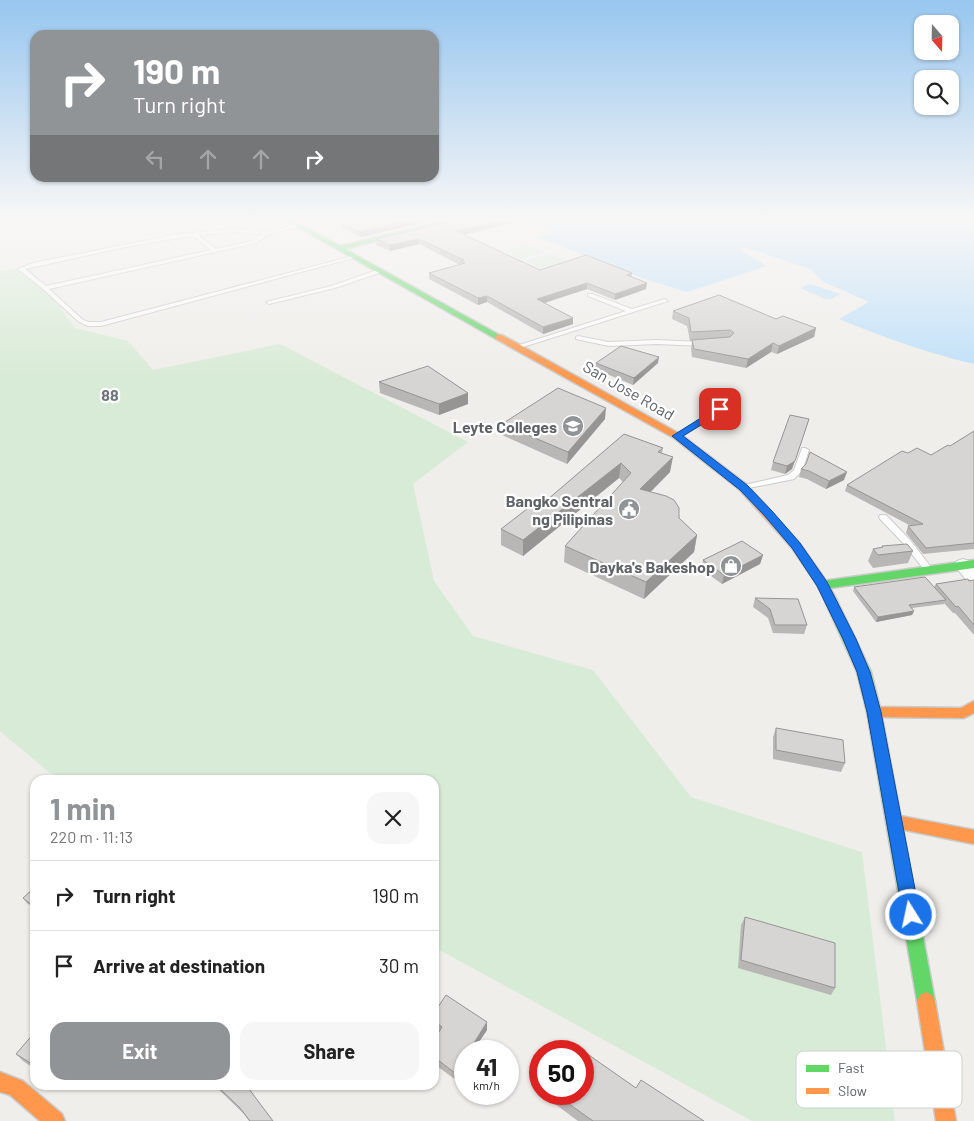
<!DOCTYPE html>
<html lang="en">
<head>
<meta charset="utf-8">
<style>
	body { margin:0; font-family:Barlow,sans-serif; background:#f6f6f6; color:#222; height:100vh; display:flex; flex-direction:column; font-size:19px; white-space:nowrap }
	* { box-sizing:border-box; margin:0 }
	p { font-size:16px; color:#767676 }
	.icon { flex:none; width:28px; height:28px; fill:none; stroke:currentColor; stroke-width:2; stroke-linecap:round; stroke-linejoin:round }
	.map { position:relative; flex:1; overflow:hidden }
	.details { position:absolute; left:30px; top:775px; width:409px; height:315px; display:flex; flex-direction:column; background:#fff; border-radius:15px; box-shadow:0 1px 4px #0004 }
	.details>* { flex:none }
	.hud { position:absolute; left:30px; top:30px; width:409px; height:152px; border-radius:15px; box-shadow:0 1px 4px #0004; background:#919496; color:#fff; overflow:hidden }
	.needle { width:32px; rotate:160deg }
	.controls { position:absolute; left:914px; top:15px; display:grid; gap:10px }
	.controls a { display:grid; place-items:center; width:45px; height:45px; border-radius:10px; background:#fff; box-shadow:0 1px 4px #0004; font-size:25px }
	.speed { position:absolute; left:454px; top:1040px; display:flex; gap:10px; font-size:25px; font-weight:700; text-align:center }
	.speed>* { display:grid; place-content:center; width:65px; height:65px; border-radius:50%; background:#fff; box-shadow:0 1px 4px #0004; line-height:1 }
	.speed small { font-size:12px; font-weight:400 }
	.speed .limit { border:8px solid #d22; background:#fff; color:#111 }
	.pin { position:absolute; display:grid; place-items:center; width:42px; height:42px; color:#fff; margin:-21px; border-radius:10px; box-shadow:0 2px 8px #0006 }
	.me { position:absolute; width:55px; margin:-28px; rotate:350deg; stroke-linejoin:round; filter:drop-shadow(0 0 4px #0008) }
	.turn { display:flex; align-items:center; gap:18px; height:105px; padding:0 20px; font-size:22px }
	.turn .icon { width:65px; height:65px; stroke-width:2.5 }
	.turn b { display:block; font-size:35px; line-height:42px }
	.lanes { display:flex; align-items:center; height:48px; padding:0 20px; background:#0003; justify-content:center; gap:25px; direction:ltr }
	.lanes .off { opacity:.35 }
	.round { display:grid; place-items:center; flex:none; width:52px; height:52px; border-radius:15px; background:#f6f6f6 }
	.overview { display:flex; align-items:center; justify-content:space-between; height:85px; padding:0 20px }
	h1 { font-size:30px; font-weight:700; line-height:38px; color:#919496 }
	.action { display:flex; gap:10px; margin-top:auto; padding:10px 20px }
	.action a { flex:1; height:58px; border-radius:15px; background:#919496; color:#fff; font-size:20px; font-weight:700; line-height:58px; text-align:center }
	.action a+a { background:#f6f6f6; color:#222 }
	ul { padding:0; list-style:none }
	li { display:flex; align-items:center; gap:15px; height:70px; padding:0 20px; border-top:1px solid #e0e0e0 }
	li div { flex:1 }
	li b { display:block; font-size:19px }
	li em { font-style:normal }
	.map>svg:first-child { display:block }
</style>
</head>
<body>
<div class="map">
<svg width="974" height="1121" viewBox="0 0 974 1121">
	<rect width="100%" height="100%" fill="#efeeea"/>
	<g fill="#d8ebd6">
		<path d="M528 245 545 252 521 259 505 251Z"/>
		<path d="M550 253 570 262 545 270 525 261Z"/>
		<path d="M29 266 75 328 128 341 153 370 280 344 468 442 413 484 434 581 473 636 593 670 691 797 862 852 895 1121H752L434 947V780H70L50 773 0 731V271Z"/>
	</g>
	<g fill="#bfe0f9">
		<path d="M519 221H974V364C927 353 883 337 839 319L869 302 824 282 810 269 747 248H740L742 251 767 266 687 292 645 279 537 237 554 233 539 225Z"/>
		<path d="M810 284 841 294 831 299H826L800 288Z"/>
	</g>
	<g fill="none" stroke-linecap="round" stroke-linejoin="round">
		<g stroke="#cbcccc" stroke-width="2">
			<g id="lane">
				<path d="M297 224H299V226L269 234 256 243 49 289 83 320 89 322H101L353 256 357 257 101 326H88L79 322 43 289 18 269 33 263 179 234 233 229 267 232ZM233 232 262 234 252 241 216 249 198 235ZM193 236 211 250 46 286 25 269 130 246Z"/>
				<path d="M380 269 383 271 382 272 335 288 269 304 266 302 331 286Z"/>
				<path d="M588 294H592L632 309 665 299 668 301 520 348H516V346L626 311 588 296Z"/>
				<path d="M578 336 609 342 657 340 702 342 705 344 702 346 657 344 609 346 576 339V337Z"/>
				<path d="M735 398 738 400 737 401 680 438H677L673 436Z"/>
				<path d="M802 448H805L809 450 802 471 794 479 744 489 740 487 744 485 788 475 794 470Z"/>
				<path d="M880 515H886L910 540 931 567 932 569 931 571H925L904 544 880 519 879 517Z"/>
			</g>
		</g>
		<g stroke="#cbcccc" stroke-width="2">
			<path id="street" d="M963 559 969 561 974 566V584L968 582 954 565 957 561Z"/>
		</g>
		<g stroke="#cacacb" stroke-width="3">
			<g id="fast">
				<path d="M287 221H294L340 246 445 221H455L345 249 503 337 496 339Z"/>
				<path d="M974 560V568L823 589 817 585 823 581Z"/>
				<path d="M830 595 836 599 871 672 881 712 935 1001 932 1007 926 1010 920 1007 917 1001 867 712 857 672 824 599Z"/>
			</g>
		</g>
		<g stroke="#cacacb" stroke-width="3">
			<g id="slow">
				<path d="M496 335H502L680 434 747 485 800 544 827 582 836 599 834 602H826L818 586 792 548 739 489 674 438 496 339Z"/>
				<path d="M974 701V713L964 718 874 717 869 716 867 712 869 708 874 707 961 708Z"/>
				<path d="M895 815 974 830V844L890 827 887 822 890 817Z"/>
				<path d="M926 992 932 995 935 1001 956 1121H936L917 1001 920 995Z"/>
				<path d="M0 1072 23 1081 62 1114 65 1121H40L10 1095 0 1092Z"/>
			</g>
		</g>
		<use href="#lane" fill="#fdfcfc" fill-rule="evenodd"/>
		<use href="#street" fill="#fdfcfc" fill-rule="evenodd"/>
		<use href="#fast" fill="#63d668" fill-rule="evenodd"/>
		<use href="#slow" fill="#ff974d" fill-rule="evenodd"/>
	</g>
	<g fill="#b8b7b5">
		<path d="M349 221H430L361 237 342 228 341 223Z"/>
		<path d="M515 222 464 235 540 270 632 273V277L646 289 615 300 587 289 545 303 573 324 543 334 487 302 478 305 429 279V273L460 265 419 244 390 251 376 245V239Z"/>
		<path d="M673 311 776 319 816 328 814 337 777 354 771 352 746 368 692 357 691 349 692 341H690L687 326 672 319Z"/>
		<path d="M596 363H658L633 385 595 369Z"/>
		<path d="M379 382 468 404 439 415 380 393Z"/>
		<path d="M605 419 567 464 502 435V424Z"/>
		<path d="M809 419 792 469 785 474 771 470 773 462Z"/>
		<path d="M974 431V549L923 554 906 533 908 526H911L845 491 847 485 908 453 931 455 950 446Z"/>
		<path d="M624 434 663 448 662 453 670 472 651 492 697 535 694 552 644 599 564 562 565 546 623 482 619 478 523 556 501 545V529L540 506Z"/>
		<path d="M801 469 844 480 826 489 807 479 799 477Z"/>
		<path d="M882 546 913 551 908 563 873 568 868 561 873 549 881 548Z"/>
		<path d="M763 555 760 564 722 584 701 569 703 560Z"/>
		<path d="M974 580V635L955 613H953L944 603V604L912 608 914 611 912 615 876 622 853 591 854 587H934L936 584Z"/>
		<path d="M755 598 807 625 804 634 773 633 768 618 753 607Z"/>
		<path d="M776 728 845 763 841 772 773 759V737Z"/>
		<path d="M35 887V910L26 902 23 898Z"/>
		<path d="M745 917 835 988 831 995 738 968 741 925Z"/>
		<path d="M434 1013 487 1030 473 1051H465V1065L456 1080 434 1064V1040L439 1032 434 1028Z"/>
		<path d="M35 1032V1069L23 1061 16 1054Z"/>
		<path d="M214 1085H246L273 1121H249L244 1114Z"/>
		<path d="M636 1088 704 1121H578L547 1098 548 1094H582Z"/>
	</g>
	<g fill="#969594">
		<path d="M406 221H430L361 237 360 232Z"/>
		<path d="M498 221H515V222L456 237V231Z"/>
		<path d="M419 239V244L390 251V245Z"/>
		<path d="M587 283V289L537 305V299Z"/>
		<path d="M647 283 646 289 615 300V294Z"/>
		<path d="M487 296V302L478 305V298Z"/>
		<path d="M573 318V324L543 334V327Z"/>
		<path d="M816 328 814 337 777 354 779 346Z"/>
		<path d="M773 343 771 352 746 368 748 359Z"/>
		<path d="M659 357 658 363 633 385 634 378Z"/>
		<path d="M468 393V404L439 415V404Z"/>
		<path d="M606 408 605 419 567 464 568 452Z"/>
		<path d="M809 419 792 469 785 474 787 466Z"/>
		<path d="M673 457 670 472 638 504 640 489Z"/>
		<path d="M621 463 619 478 523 556V540Z"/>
		<path d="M847 472 844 480 826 489 829 481Z"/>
		<path d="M697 535 694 552 644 599 646 582Z"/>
		<path d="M763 555 760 564 722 584 724 575Z"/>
		<path d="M914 611 912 615 876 622 878 617Z"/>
		<path d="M487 1022V1030L473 1051H469Z"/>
		<path d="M465 1057V1065L456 1080 455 1073Z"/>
	</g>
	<g fill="#d6d5d3" stroke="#969594">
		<path d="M349 221H406L360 232 341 223Z"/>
		<path d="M453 221H498L456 231 540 270 586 255 632 273 627 275 647 283 615 294 587 283 537 299 573 318 543 327 487 296 478 298 429 273 465 263 461 261 464 260 419 239 390 245 376 239Z"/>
		<path d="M719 295 776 319 783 316 816 328 779 346 773 343 748 359 694 349 692 340 730 337 734 333 730 330 691 332 689 318 673 311Z"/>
		<path d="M621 346 659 357 634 378 596 363Z"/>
		<path d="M428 366 468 393 439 404 379 382Z"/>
		<path d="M558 388 606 408 568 452 502 424Z"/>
		<path d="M790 415 809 419 795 461 787 466 773 462Z"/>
		<path d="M974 431V543L926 548 908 526 923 524 847 485 902 451 908 453 917 448 931 455 948 445 950 446Z"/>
		<path d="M624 434 663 448 658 452 673 457 640 489 666 496 674 500 679 508V518L697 535 646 582 565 546 631 473 621 463 523 540 501 529 536 502 540 506Z"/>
		<path d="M810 452 847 472 829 481 809 471 801 469 806 464Z"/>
		<path d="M742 541 763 555 724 575 703 560Z"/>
		<path d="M907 544 913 551 878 555 873 549 883 547 882 546Z"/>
		<path d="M925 577 946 600 909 605 914 611 878 617 854 587Z"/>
		<path d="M968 579 969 581 974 580V625L958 606 956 607 936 584Z"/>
		<path d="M755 598 798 599 807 625H775L770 609Z"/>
		<path d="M776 728 843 740 845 763 776 750Z"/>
		<path d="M35 887V908L23 898Z"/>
		<path d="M745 917 835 943V988L741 960Z"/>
		<path d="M446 995 487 1022 469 1051H465V1057L455 1073 434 1057V1040L442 1027 434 1021V1013Z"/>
		<path d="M35 1032V1066L16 1054Z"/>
		<path d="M573 1044 636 1088 641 1080 704 1121H593L555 1094H582V1051H569Z"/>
		<path d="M216 1085H246L273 1121H250L240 1108Z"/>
	</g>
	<linearGradient id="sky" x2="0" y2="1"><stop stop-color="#97c6ef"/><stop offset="0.58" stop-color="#f8f7f6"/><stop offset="1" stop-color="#f8f7f6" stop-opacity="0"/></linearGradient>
	<rect width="974" height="378" fill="url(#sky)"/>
	<path fill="#1a73e8" stroke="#114b97" d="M720 406 724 407V411L683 436 747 485 772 511 800 543 827 582 856 639 870 672 881 712 920 915 917 921 911 924 905 921 903 915 867 712 857 672 843 639 817 586 792 548 764 515 740 490 672 436Z"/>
	<defs>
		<g id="university-disc" transform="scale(1.125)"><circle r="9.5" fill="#919496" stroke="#fff"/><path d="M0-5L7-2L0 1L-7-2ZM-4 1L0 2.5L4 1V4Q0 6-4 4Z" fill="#fff"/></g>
		<g id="civic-disc" transform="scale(1.125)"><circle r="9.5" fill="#919496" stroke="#fff"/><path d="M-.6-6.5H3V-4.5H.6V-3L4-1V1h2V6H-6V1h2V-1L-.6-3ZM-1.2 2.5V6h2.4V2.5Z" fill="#fff"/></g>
		<g id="shop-disc" transform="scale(1.125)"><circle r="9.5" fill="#919496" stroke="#fff"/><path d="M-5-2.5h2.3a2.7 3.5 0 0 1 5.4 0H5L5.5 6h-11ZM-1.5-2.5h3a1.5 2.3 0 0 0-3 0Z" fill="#fff"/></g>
	</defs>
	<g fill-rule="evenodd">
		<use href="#university-disc" x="573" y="426"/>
		<use href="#civic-disc" x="629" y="509"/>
		<use href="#shop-disc" x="731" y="566"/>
	</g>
	<g text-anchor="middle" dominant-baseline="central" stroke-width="4.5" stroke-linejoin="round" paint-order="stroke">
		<g font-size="16" fill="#5f6368" stroke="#fff">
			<text transform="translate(629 390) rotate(30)">San Jose Road</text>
		</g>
		<g font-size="16" font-weight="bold" fill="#70757a" stroke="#fff">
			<text x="110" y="394">88</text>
		</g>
		<g font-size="16" font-weight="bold" fill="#5f6368" stroke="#fff" text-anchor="end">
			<text x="557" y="426">Leyte Colleges</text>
			<text x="613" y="500">Bangko Sentral<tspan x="613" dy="18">ng Pilipinas</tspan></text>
			<text x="715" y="566">Dayka's Bakeshop</text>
		</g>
	</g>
	<rect x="796" y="1051" width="166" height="57" rx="8" fill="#fff" stroke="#cfd0d2" stroke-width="1"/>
	<rect x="806" y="1065" width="23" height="7" fill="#63d668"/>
	<rect x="806" y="1088" width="23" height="6" fill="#ff974d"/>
	<g font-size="14" fill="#5f6368">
		<text x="838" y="1073">Fast</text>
		<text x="838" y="1096">Slow</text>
	</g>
</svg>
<div class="controls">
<a><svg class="needle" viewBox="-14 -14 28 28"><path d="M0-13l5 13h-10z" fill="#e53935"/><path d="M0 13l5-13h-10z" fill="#767676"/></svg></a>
<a><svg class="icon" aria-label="search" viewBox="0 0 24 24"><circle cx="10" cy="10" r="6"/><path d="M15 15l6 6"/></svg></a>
</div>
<div class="speed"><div>41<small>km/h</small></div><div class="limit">50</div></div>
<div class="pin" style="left:720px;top:409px;background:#d93025"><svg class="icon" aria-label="arrive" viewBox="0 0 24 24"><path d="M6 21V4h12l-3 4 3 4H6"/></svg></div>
<svg class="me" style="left:911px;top:915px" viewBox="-20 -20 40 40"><circle r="17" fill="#1a73e8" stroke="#fff" stroke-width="3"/><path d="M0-11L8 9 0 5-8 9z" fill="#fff"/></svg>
<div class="hud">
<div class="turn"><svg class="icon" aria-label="right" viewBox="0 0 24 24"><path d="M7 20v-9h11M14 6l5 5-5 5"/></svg><div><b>190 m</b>Turn right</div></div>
<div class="lanes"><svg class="icon off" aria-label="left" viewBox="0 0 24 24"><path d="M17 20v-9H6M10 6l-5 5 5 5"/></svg><svg class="icon off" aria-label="ahead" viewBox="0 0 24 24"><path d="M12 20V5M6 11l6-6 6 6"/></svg><svg class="icon off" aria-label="ahead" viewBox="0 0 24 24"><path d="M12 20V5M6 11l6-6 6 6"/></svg><svg class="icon" aria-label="right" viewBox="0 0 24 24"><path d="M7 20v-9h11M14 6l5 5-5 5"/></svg></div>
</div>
<section class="details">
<div class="overview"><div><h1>1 min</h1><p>220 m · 11:13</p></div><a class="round"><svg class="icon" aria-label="close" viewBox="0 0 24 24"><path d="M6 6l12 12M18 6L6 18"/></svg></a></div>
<ul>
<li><svg class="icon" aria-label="right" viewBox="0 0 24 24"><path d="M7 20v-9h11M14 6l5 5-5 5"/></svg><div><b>Turn right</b></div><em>190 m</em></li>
<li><svg class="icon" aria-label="arrive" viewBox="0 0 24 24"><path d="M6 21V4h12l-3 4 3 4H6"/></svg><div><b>Arrive at destination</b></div><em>30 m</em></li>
</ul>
<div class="action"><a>Exit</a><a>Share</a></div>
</section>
</div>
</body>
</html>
